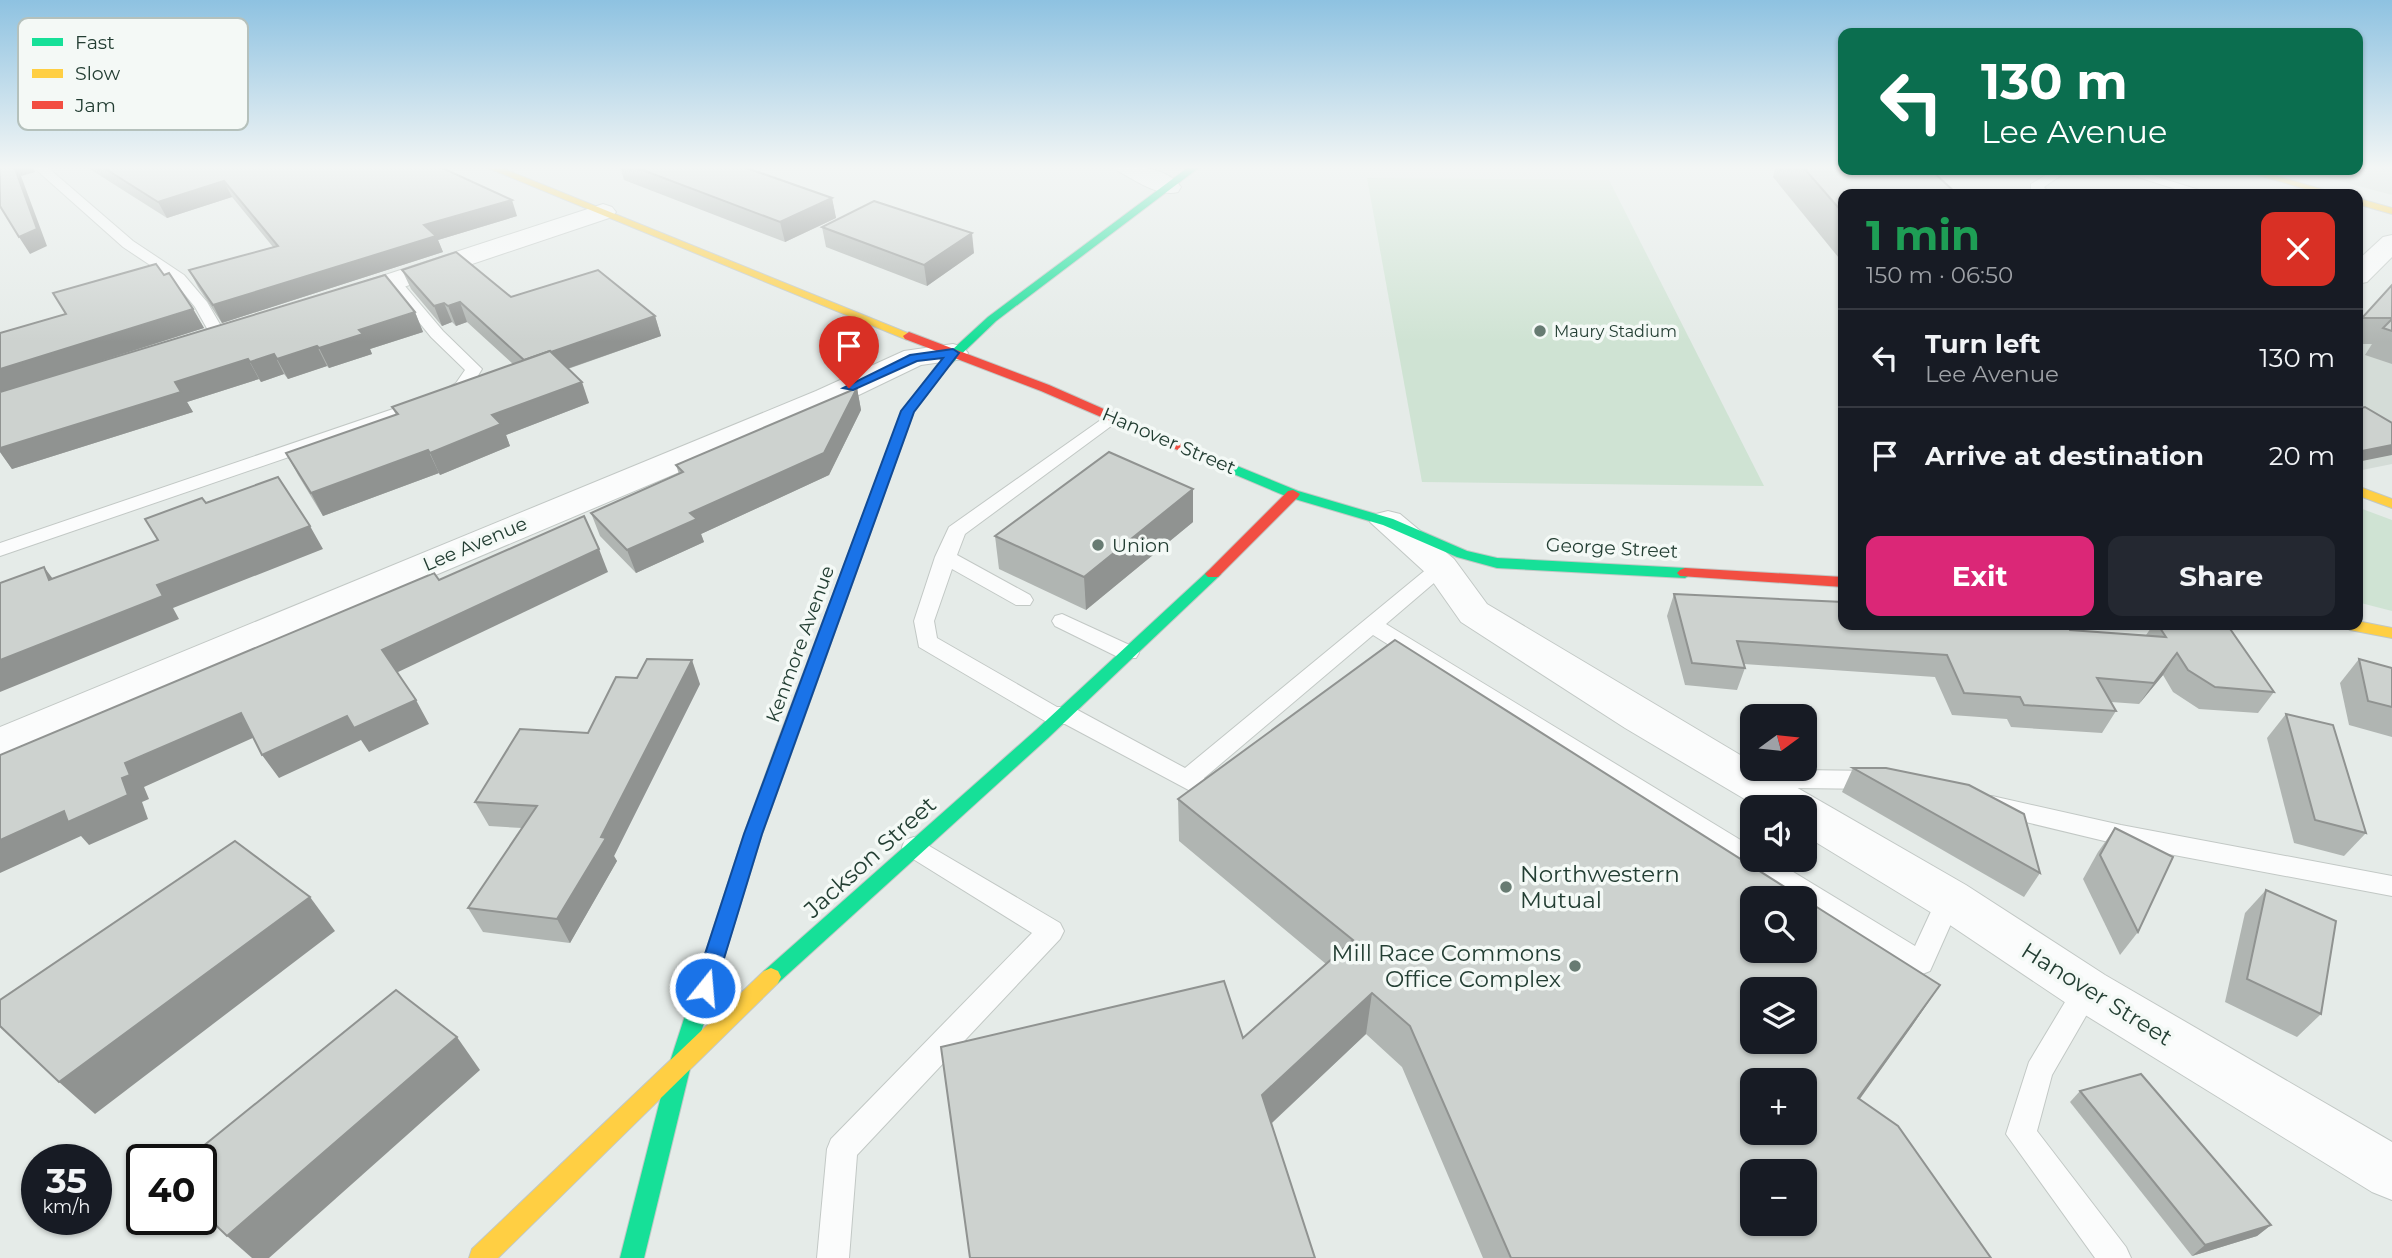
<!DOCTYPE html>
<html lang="en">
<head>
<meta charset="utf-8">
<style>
	body { margin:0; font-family:Montserrat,sans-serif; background:#242831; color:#f1f3f6; height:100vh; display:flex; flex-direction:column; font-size:26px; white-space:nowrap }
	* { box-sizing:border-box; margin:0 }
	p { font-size:23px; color:#9ea1a6 }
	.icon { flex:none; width:38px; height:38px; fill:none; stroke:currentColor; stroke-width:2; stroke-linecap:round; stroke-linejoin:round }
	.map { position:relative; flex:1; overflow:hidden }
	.panel { position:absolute; left:1838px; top:189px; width:525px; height:441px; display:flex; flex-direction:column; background:#171b24; border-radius:14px; box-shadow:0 2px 5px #0004 }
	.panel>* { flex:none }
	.hud { position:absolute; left:1838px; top:28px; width:525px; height:147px; border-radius:14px; box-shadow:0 2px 5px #0004; background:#0b6e4f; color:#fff; overflow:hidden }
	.needle { width:46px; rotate:75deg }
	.tools { position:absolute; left:1740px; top:704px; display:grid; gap:14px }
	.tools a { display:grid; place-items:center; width:77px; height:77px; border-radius:14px; background:#171b24; box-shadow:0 2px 5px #0004; font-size:35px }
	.speed { position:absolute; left:21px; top:1144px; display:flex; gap:14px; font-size:35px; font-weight:700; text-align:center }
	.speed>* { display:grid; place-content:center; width:91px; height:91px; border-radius:50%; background:#171b24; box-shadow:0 2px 5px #0004; line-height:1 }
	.speed small { font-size:18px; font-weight:400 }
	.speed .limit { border:4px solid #111; border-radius:10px; background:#fff; color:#111 }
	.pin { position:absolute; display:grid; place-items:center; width:60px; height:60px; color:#fff; margin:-72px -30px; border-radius:50% 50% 50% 0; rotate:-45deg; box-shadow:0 0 7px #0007 }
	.pin .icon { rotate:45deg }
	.me { position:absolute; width:77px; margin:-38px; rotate:17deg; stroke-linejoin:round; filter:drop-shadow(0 0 5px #0008) }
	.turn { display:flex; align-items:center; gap:24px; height:147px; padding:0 28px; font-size:32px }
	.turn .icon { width:91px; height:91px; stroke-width:2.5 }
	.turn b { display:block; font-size:49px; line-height:60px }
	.round { display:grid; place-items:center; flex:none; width:74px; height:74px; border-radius:14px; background:#242831 }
	.head { display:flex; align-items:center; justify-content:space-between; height:119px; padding:0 28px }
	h1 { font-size:42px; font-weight:700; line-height:52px; color:#1e9e55 }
	.cta { display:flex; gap:14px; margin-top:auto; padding:14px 28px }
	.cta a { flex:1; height:80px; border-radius:14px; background:#db2777; color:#fff; font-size:28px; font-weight:700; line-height:80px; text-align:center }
	.cta a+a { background:#242831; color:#f1f3f6 }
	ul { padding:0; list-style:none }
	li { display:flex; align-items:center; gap:21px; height:98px; padding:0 28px; border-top:2px solid #363941 }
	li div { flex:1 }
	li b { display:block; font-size:26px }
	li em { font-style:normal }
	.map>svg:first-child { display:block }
</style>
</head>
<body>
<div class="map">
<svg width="2392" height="1258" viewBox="0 0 2392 1258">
	<rect width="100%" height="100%" fill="#e5ebe8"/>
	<g fill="#d4dcd7">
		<path d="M2357 166H2392V195L2299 170H2357Z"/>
		<path d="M2392 293V464L2357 471V327Z"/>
	</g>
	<g fill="#cfe3d3">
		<path d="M1367 178 1609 180 1764 486 1422 482Z"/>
		<path d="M2357 507 2392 520V611L2357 602Z"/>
	</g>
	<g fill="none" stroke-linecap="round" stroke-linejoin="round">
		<g stroke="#c2c8c5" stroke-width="2">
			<g id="lane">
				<path d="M32 166H46L133 241 184 275 207 302 228 338 226 341H214L195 307 174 281 123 247Z"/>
				<path d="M2054 170H2069L2044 187 2050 194H2036L2031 190V184Z"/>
				<path d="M2116 170H2135L2212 194H2191Z"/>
				<path d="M394 278 399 279 443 331 482 369 471 387 449 402 0 556V543L437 394 456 383 465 370 431 337 389 285V279Z"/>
				<path d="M1112 412 1118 413 1121 417 1118 421 965 534 957 555 1030 595 1033 600 1030 605H1016L952 569 934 621 937 638 1057 707H1072L1185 768 1434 563H1448L1451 567 1448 571 1386 624 1752 847V859H1772L1915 946 1940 892 1949 888 1958 892 1962 899 1930 971 1920 975 1910 971 1804 905V898H1793L1373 635 1204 778 1210 786 1206 792 1198 795 1065 724H1050L919 647 914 621 935 557 949 527Z"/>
				<path d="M1062 614 1136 648 1139 653 1136 658H1120L1055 626 1052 621 1055 616Z"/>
				<path d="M1798 770 1875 771 1883 774 1887 780 1883 786 1875 789 1798 788 1759 795 1751 792 1747 786 1751 780Z"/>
				<path d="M1992 796 2121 825 2392 876V896L2121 845 1992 814 1983 812 1980 805 1983 798Z"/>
				<path d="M914 837 1060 923 1064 931 1060 939 857 1155 849 1258H817L827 1149 831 1139 1032 933 905 854 902 847 905 840Z"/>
				<path d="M2087 978 2097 982 2101 990 2052 1075 2037 1131 2126 1247 2131 1258H2095L2006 1134 2029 1062 2077 982Z"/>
			</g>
		</g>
		<g stroke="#c2c8c5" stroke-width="2">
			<g id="street">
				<path d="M1114 166C1136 166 1167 167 1181 187L1178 192C1158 197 1135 180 1118 171Z"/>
				<path d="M603 204 612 207 616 212 612 217 353 304H333L329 298 333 292Z"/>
				<path d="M2392 235V257L2367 282 2357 284V261L2383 237Z"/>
				<path d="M953 344 963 347 968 353 963 359 921 365 838 405 0 759V727L816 391 904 351Z"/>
				<path d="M1388 511 1400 514 1454 559 1487 604 1752 762V768H1763L1966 885 2105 975 2392 1142V1200L2372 1192 2069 1005 1932 913 1804 835V807H1758L1625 728 1461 622 1428 575 1370 522 1376 514Z"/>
			</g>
		</g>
		<g stroke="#c1c8c5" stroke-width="2">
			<g id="fast">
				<path d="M1190 166H1201L996 321 948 367H940V361L988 317Z"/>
				<path d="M1215 457 1298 491 1393 519 1467 551 1497 558 1685 568 1693 573 1685 578 1497 568 1457 557 1383 525 1288 497 1210 464 1208 461Z"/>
				<path d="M1213 569 1218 571 1221 574 1218 577 1048 738 778 983 771 986 764 983 761 977 764 971 1036 730 1208 571Z"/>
				<path d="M786 737 792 739 795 743 762 834 691 1065 644 1258H620L669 1065 744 834 777 743 780 739Z"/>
			</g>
		</g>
		<g stroke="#c1c8c5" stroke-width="2">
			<g id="slow">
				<path d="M483 166H497L915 336 909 340 905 339Z"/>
				<path d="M2241 170H2256L2338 194H2323Z"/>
				<path d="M2357 198 2392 208V214L2357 204Z"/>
				<path d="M944 360 950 364 914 411 795 743 792 747H780L777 743 902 411 940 361Z"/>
				<path d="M2357 486 2392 499V508L2357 495Z"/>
				<path d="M2357 621 2392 628V638L2350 630 2342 625H2357Z"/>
				<path d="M771 968 778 971 781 977 778 983 498 1258H469L472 1249 764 971Z"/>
			</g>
		</g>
		<g stroke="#c1c8c5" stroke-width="2">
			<g id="jam">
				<path d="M909 332 1049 385 1222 461 1215 465 1210 464 1041 391 905 339 903 336Z"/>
				<path d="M1293 490 1300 494 1298 497 1218 577H1208L1205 574 1288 491Z"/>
				<path d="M1685 568 1843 577V587L1680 576 1677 573 1680 570Z"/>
			</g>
		</g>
		<use href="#lane" fill="#fbfcfc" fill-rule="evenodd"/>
		<use href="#street" fill="#fbfcfc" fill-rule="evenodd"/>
		<use href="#fast" fill="#16e098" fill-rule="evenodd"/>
		<use href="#slow" fill="#ffcf43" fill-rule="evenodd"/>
		<use href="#jam" fill="#f24e42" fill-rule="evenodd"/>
	</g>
	<g fill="#b0b5b2">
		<path d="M85 166H438L517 216 438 240 443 252 222 323 198 287 189 270 273 247 232 197 167 218Z"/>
		<path d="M620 166H741L832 198 836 218 785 242 624 180Z"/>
		<path d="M1776 166H1843V263L1773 177Z"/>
		<path d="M822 227 974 253 927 286 826 247Z"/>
		<path d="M402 270 511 297 655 316 661 336 568 369 589 403 506 435 510 446 440 475 439 473 323 516 298 475 286 453 396 415 392 407 513 364 467 322 456 326 452 322 442 326 411 289Z"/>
		<path d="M164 275 193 309 204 328 101 361 415 312 423 332 370 349 372 354 329 368 327 366 288 379 284 374 261 382 259 379 187 402 193 412 12 469 0 452V333L66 314Z"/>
		<path d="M2392 285V364L2365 355 2372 344H2357V325L2362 318Z"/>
		<path d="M857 388 861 410 829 475 701 534 704 542 636 573 600 536 591 513 679 474 676 465Z"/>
		<path d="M1193 522 1086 610 999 569 995 536Z"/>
		<path d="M1674 594 2070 630 2146 635 2153 625H2210L2274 692 2258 713 2199 709 2173 692 2163 675 2139 704 2111 702 2116 711 2102 733 2011 727 2007 719 1952 715 1935 677 1744 664 1745 668 1737 690 1685 685 1667 616Z"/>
		<path d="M2359 659 2392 668V737L2349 725 2340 683Z"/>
		<path d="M700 684 614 856 617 861 570 943 483 932 468 908 522 828 489 826 475 802 588 733Z"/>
		<path d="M2286 714 2366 833 2344 856 2294 843 2267 738Z"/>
		<path d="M1853 768 2040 873 2024 897 1842 792Z"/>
		<path d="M1178 799 1940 985 1912 1026 1859 1099 1991 1258H1483L1402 1067 1366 1034 1271 1124 1243 1038 1326 964 1179 841Z"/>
		<path d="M2115 828 2138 932 2120 955 2083 879 2098 852Z"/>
		<path d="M2266 890 2321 1014 2297 1037 2225 1002 2245 913Z"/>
		<path d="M2080 1091 2271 1225 2257 1236 2192 1256 2070 1102Z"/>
	</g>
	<g fill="#909391">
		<path d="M14 166H31L35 172 21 176 47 246 30 254 19 237Z"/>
		<path d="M224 181 232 197 167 218 158 202Z"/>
		<path d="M832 198 836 218 785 242 780 222Z"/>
		<path d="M512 200 517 216 438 240 443 252 222 323 213 305 424 225Z"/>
		<path d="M972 233 974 253 927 286 924 265Z"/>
		<path d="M460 302 467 322 456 326 448 306Z"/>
		<path d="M444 303 452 322 442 326 434 306Z"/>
		<path d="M193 309 204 328 0 393V369Z"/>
		<path d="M415 312 423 332 370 349 372 354 329 368 319 348 359 330Z"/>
		<path d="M655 316 661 336 532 381 525 361Z"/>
		<path d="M317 346 327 366 288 379 277 359Z"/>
		<path d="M274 354 284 374 261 382 250 362Z"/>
		<path d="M248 359 259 379 187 402 193 412 12 469 0 452V448L175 382Z"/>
		<path d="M582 382 589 403 506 435 510 446 440 475 430 453 492 415Z"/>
		<path d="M857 388 861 410 829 475 701 534 704 542 636 573 627 550Z"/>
		<path d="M2392 445V455L2357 462V452Z"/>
		<path d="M428 450 439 473 323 516 311 493Z"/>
		<path d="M1193 489V522L1086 610 1084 577Z"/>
		<path d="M310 526 323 549 173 608 179 619 0 692V660L157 585Z"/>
		<path d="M599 549 608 572 396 673 382 650Z"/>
		<path d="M44 567 62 591 49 580Z"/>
		<path d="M2177 653 2163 675 2139 704 2154 683Z"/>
		<path d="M692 660 700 684 614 856 617 861 570 943 557 919 601 837Z"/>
		<path d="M416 700 429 724 369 752 361 740 279 778 262 755 347 716Z"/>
		<path d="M241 713 257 736 144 787 149 799 142 802 148 819 89 845 81 836 0 873V840L64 811 122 778 125 763Z"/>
		<path d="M310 897 335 931 95 1114 59 1082Z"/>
		<path d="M1940 985 1912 1026 1832 1138 1858 1098Z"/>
		<path d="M1372 993 1366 1034 1259 1135 1262 1095Z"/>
		<path d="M457 1037 480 1070 269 1258H252L227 1236Z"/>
		<path d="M2271 1225 2257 1236 2192 1256 2205 1245Z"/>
	</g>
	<g fill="#cdd2cf" stroke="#909391" stroke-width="2" fill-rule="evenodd">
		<path d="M0 166H14L37 229 19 237 0 206Z"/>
		<path d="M101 166H438L512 200 424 225 436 236 213 305 189 270 278 246 224 181 158 202Z"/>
		<path d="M632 166H741L832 198 780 222Z"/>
		<path d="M1802 166H1843V170H1931L1957 194H1843V213Z"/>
		<path d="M874 201 972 233 924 265 822 227Z"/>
		<path d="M456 252 511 297 598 270 655 316 551 352 550 351 524 360 460 302 448 306 444 303 434 306 402 270Z"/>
		<path d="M156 264 164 275 169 273 193 309 0 369V333L66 314 53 293Z"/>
		<path d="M385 275 415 312 359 330 363 334 319 348 317 346 277 359 274 354 250 362 248 359 175 382 181 392 0 448V392Z"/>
		<path d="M2392 285V318H2362Z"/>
		<path d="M2392 319V331L2383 328Z"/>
		<path d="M550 351 582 382 492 415 501 424 430 453 428 450 311 493 286 453 398 414 392 407Z"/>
		<path d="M857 388 824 453 690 513 697 519 627 550 591 513 683 472 676 465Z"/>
		<path d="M2365 407 2392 423V445L2357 452V409Z"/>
		<path d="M1109 452 1193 489 1084 577 995 536Z"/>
		<path d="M278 477 310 526 157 585 163 596 0 660V583L44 567 49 580 158 540 145 519 202 498 206 503Z"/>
		<path d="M584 516 599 549 382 650 416 700 354 728 347 716 262 755 241 713 125 763 130 775 122 778 128 795 68 822 64 811 0 840V755L434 573 439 580Z"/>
		<path d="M1674 594 1843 602V625H2067L2070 630 2166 637 2158 625H2210L2228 626 2274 692 2215 687 2188 670 2177 653 2154 683 2097 678 2116 711 2024 705 2020 697 1964 693 1947 655 1737 641 1745 668 1692 663Z"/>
		<path d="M1395 640 1802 898H1752V950H1804V899L1940 985 1858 1098 1898 1126 1991 1258H1511L1410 1026 1372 993 1262 1095 1315 1258H970L941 1047 1224 981 1243 1038 1353 940 1178 799ZM1752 989H1804V1041H1752ZM1752 1080H1804V1132H1752ZM1752 1171H1804V1223H1752Z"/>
		<path d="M647 659 692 660 601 837 606 838 557 919 468 908 537 806 475 802 520 729 588 733 616 677 637 678Z"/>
		<path d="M2359 659 2392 668V707L2368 701Z"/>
		<path d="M2286 714 2333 725 2366 833 2315 820Z"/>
		<path d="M1853 768H1886L1969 785 2024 814 2040 873Z"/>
		<path d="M2115 828 2173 857 2138 932 2100 855Z"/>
		<path d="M235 841 310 897 59 1082 0 1026V1000Z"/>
		<path d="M2266 890 2336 921 2321 1014 2247 979Z"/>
		<path d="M396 990 457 1037 227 1236 201 1211V1160H186Z"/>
		<path d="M2141 1074 2271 1225 2205 1245 2080 1091Z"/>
	</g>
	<linearGradient id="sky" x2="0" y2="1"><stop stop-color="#8ec2e1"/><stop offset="0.49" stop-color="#f3f6f5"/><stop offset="1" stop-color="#f3f6f5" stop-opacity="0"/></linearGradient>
	<rect width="2392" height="342" fill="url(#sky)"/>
	<path fill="#1a73e8" stroke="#114b97" stroke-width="2" d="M953 349 959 353 914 412 762 834 715 988 712 994 705 997 697 994 694 988 744 834 901 411 943 358 917 361 853 390 843 388 910 355Z"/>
	<g fill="#677b72" stroke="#f4f9f6" stroke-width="2.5">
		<circle cx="1540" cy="331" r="7"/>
		<circle cx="1098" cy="545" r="7"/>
		<circle cx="1506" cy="887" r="7"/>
		<circle cx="1575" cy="966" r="7"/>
	</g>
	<g text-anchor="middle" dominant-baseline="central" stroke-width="7" stroke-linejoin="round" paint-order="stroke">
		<g font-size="16" fill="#233e33" stroke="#f4f9f6" text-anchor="start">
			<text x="1554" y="331">Maury Stadium</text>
		</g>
		<g font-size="19" fill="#233e33" stroke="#f4f9f6">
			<text transform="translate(1169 441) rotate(23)">Hanover Street</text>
			<text transform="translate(475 544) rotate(-23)">Lee Avenue</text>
			<text transform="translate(1612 548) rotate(3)">George Street</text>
			<text transform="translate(800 644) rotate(-70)">Kenmore Avenue</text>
		</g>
		<g font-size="19" fill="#233e33" stroke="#f4f9f6" text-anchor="start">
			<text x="1112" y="545">Union</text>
		</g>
		<g font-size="23" fill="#233e33" stroke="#f4f9f6">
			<text transform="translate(870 857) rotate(-42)">Jackson Street</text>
			<text transform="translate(2097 994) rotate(32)">Hanover Street</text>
		</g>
		<g font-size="23" fill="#233e33" stroke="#f4f9f6" text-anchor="start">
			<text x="1520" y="874">Northwestern<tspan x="1520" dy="26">Mutual</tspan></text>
			<text x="1561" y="953" text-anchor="end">Mill Race Commons<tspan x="1561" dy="26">Office Complex</tspan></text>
		</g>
	</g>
	<rect x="18" y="18" width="230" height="112" rx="10" fill="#f4f9f6" stroke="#b5c1bc" stroke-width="2"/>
	<rect x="32" y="38" width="31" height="8" fill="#16e098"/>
	<rect x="32" y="69" width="31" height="9" fill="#ffcf43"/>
	<rect x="32" y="101" width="31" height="8" fill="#f24e42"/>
	<g font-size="19" fill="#233e33">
		<text x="75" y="49">Fast</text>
		<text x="75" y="80">Slow</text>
		<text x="75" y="112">Jam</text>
	</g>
</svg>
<div class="tools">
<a><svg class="needle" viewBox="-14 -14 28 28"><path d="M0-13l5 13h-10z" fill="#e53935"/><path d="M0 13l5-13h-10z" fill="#9ea1a6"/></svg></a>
<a><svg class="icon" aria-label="sound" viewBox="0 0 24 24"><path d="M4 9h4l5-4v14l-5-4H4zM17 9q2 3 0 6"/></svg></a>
<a><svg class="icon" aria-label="search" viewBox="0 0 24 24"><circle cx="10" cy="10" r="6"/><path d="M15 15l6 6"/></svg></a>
<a><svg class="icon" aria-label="layers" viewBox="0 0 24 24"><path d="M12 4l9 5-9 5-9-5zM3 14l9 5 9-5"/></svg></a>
<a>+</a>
<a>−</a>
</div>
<div class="speed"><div>35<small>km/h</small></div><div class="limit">40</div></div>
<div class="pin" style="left:849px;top:388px;background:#d93025"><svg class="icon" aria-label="arrive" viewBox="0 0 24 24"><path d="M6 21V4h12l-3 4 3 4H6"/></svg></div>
<svg class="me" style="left:705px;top:988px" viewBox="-20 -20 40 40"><circle r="17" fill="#1a73e8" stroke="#fff" stroke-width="3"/><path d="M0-11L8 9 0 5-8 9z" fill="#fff"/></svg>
<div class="hud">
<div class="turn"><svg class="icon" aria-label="left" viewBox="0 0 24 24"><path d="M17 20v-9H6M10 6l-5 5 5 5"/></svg><div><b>130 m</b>Lee Avenue</div></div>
</div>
<section class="panel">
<div class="head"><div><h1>1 min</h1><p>150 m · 06:50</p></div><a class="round" style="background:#d93025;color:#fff"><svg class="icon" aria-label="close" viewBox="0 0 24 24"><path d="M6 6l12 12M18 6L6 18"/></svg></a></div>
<ul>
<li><svg class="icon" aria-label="left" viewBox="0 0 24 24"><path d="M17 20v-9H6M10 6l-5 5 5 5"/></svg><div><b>Turn left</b><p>Lee Avenue</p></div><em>130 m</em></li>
<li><svg class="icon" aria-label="arrive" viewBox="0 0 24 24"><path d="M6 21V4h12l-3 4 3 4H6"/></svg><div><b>Arrive at destination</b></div><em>20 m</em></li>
</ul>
<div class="cta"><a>Exit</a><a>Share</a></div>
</section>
</div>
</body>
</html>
